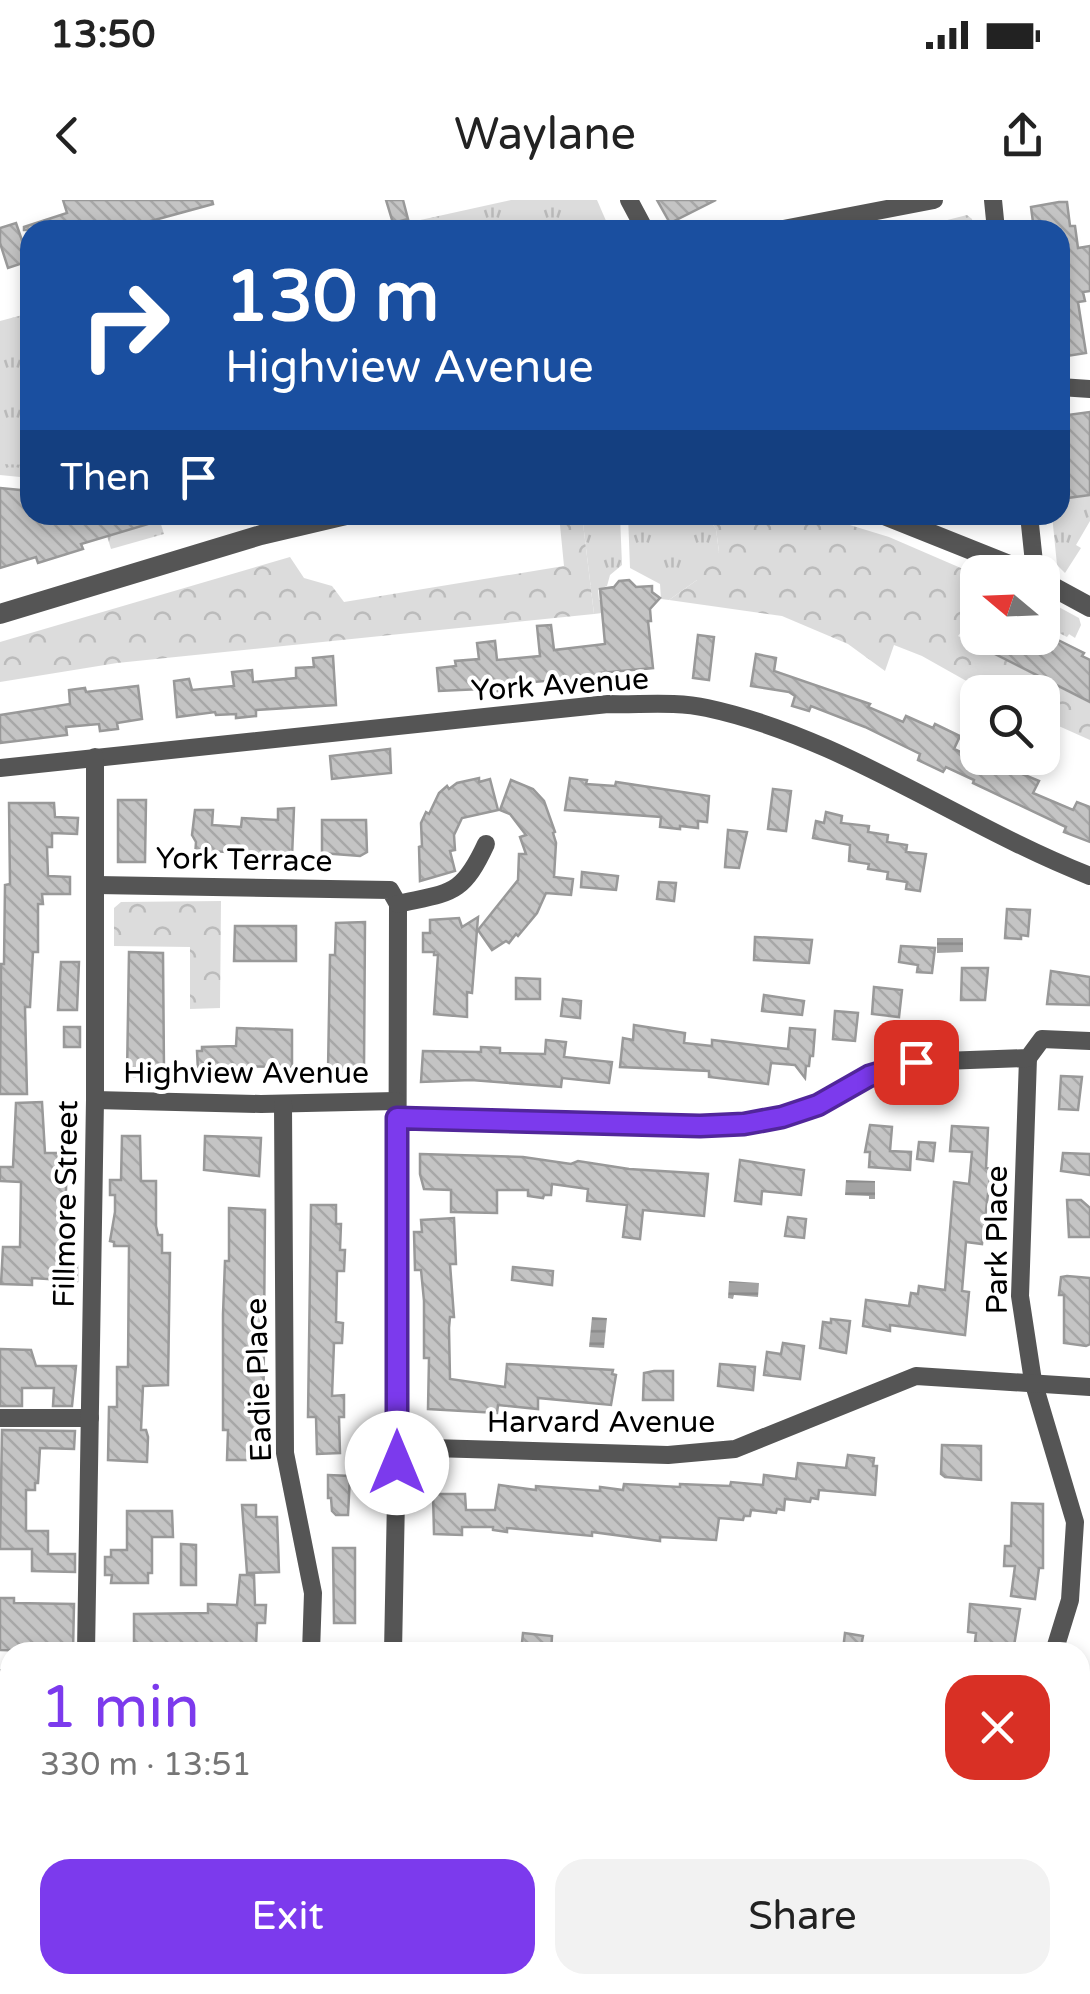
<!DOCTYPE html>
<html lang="en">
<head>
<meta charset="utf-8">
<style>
	body { margin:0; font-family:"Varela Round",sans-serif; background:#f2f2f2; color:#222; height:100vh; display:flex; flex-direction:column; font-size:38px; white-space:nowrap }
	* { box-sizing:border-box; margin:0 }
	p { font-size:32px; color:#767676 }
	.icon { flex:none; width:55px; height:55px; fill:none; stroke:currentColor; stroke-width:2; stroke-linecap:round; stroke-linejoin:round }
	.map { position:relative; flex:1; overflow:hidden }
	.panel { position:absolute; left:0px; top:1442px; width:1090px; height:352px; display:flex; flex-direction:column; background:#fff; border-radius:30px 30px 0 0; box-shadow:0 5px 15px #0003 }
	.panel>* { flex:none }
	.top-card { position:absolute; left:20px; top:20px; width:1050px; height:305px; border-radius:30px; box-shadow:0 5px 15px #0003; background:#1a4fa0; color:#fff; overflow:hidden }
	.needle { width:65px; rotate:289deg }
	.tools { position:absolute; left:960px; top:355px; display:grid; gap:20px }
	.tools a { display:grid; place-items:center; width:100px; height:100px; border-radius:20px; background:#fff; box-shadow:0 5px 15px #0003; font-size:50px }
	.pin { position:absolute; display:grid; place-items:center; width:85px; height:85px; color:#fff; margin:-42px; border-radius:20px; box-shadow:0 5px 15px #0006 }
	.me { position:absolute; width:110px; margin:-55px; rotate:0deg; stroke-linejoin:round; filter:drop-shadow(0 0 8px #0008) }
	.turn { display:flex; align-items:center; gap:35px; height:210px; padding:0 40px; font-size:45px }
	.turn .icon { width:130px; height:130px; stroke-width:2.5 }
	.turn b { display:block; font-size:70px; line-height:85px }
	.then { display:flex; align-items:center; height:95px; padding:0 40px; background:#0003; gap:20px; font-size:38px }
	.round { display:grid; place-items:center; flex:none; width:105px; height:105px; border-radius:30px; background:#f2f2f2 }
	.overview { display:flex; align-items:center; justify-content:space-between; height:170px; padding:0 40px }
	h1 { font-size:60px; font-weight:600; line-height:75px; color:#7c3aed }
	.button { display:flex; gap:20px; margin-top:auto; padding:20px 40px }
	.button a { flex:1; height:115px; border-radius:30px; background:#7c3aed; color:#fff; font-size:40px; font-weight:600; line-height:115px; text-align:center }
	.button a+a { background:#f2f2f2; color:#222 }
	.status { display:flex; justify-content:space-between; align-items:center; height:70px; padding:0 50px; background:#fff; direction:ltr }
	.status svg { height:28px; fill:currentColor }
	header { display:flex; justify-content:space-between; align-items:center; height:130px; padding:0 40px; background:#fff; font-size:45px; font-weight:600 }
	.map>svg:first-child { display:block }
</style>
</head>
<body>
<div class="status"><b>13:50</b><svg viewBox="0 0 49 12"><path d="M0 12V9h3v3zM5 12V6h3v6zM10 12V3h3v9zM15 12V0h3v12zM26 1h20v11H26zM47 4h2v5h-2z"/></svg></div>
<header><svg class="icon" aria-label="back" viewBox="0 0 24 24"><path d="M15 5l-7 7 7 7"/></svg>Waylane<svg class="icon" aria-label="share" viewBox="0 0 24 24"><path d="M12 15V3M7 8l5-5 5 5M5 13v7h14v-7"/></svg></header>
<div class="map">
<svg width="1090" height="1794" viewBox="0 0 1090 1794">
	<defs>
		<pattern id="grass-tufts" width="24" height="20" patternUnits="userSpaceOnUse" patternTransform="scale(2.5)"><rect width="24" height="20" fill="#dcdcdc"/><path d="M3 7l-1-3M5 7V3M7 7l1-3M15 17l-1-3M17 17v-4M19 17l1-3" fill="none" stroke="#bbb"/></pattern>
		<pattern id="forest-crowns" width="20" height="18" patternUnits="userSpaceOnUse" patternTransform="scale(2.5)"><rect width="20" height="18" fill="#dcdcdc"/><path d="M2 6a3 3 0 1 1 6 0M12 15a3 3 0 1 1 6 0" fill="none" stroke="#bbb"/></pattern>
		<pattern id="water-rules" width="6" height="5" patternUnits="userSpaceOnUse" patternTransform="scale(2.5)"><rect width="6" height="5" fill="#a3a3a3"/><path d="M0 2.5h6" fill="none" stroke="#8b8b8b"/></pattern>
		<pattern id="building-back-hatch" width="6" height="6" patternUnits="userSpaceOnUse" patternTransform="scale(2.5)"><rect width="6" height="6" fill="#c4c4c4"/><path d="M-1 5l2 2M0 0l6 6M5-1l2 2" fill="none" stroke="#a7a7a7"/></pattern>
	</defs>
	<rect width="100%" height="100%" fill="#fff"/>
	<g fill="url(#grass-tufts)">
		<path d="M511 0H597L610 30H375Z"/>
		<path d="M967 15 972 19 974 30H908Z"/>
		<path d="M30 113V278L0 275V121Z"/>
		<path d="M1090 295V321L1076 345 1081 348 1065 373 1057 365 1052 315H1060V299Z"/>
		<path d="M152 315H158L164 334 111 349 107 336Z"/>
		<path d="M582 315H620L622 365 610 375 607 386 598 390 599 400 607 399 608 406 602 407V413L594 414Z"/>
		<path d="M628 315H706L716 329 719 352 697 380 669 400 661 399 660 384 630 368Z"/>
		<path d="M1042 398 1079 418 1081 425 1075 438 1069 434 1067 437 1043 425Z"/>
	</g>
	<g fill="url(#forest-crowns)">
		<path d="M559 315H582L594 414 117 463 0 482V442L290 357 304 378 332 386 344 402 564 366Z"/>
		<path d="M706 315H817L889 337 977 375V412L958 436 1090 503V540L1043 519 1042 492H986L922 456 894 445 885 471 848 444 782 416 669 400 697 380V362L719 352 716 329Z"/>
		<path d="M221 701 220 808 190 809V747L114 746V708L121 702Z"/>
		<path d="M664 1785H760L767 1794H673Z"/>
	</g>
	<path fill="#dcdcdc" d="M0 225 30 226V265L0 264Z"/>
	<g fill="url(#water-rules)">
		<path d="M937 738H963V752L937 753Z"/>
		<path d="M846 980 875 981V999H869V996L845 995Z"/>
		<path d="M729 1081 759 1083 758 1097 734 1095 733 1099 728 1098Z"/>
		<path d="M592 1117 607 1118 604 1148 589 1147Z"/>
	</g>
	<g fill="url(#building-back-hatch)" stroke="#999" stroke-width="2.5">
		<path d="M63 0H212L213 4 118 30H24V27L67 13Z"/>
		<path d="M386 0H403L408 19 393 23Z"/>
		<path d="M657 0H716L670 23Z"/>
		<path d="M1059 2H1067L1070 26H1075L1078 48 1090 46V91L1083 92 1085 101 1078 102 1086 153 1060 157V30H1034L1031 7Z"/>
		<path d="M16 23 29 61 8 68 0 43V28Z"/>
		<path d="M1090 212V295L1060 299V216Z"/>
		<path d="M0 288 30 291V315H164L165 319 81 344 83 349 38 363 36 357 0 368Z"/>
		<path d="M629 380 636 387 652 386V392L660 398 650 409 651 421H648L653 468 599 473 600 477 587 478V481L557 485 556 480 499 485 501 491 483 493 482 489 439 491 437 468 456 466 455 461 479 459 477 443 495 441 497 460 540 456 537 426 551 425 554 450 605 444 600 389 614 387 619 381Z"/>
		<path d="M1042 432 1084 453 1082 456 1090 460V502L983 448 988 438H1042Z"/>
		<path d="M698 435 714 437 709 480 693 478Z"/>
		<path d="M756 454 776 458 774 471 870 504 868 507 903 522 906 516 933 528 935 524 960 536 954 549 982 562 984 558 1039 581 1033 593 1073 610 1077 602 1090 607V642L1064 632 1066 627 973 583 974 580 946 567 943 572 918 560 920 554 865 527 811 506 809 511 792 506 795 496 789 492 751 486Z"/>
		<path d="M333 456 336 505 256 510V516L236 518V514L216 515 215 512 177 517 174 481 189 479 192 490 234 486 232 472 252 470 253 482 296 478V468L314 467 313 458Z"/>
		<path d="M138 486 142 519 117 523 118 529 100 531 99 524 66 527 67 535 0 543V515L70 504 69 490 85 488 86 492Z"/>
		<path d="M390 549 391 573 332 579 330 556Z"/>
		<path d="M479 578V582L490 579 498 610 462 618 454 635 455 650 450 651 455 671 420 681 419 647 422 646 421 623 426 612 429 614 439 593 447 586 449 589 457 583Z"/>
		<path d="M570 578 587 580 586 584 615 586 616 582 709 596 707 622 698 621V628L680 626V629L660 627 661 617 565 610Z"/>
		<path d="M511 580 533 589 544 601 555 632 553 633 556 643 554 677 573 679 571 695 546 693 537 713 518 736 516 734 509 743 506 741 492 750 478 730 518 680 519 654H526L520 637 526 635 510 614 500 610Z"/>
		<path d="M773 589 791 591 786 631 768 629Z"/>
		<path d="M118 600H146L145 662H118Z"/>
		<path d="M9 603H54L55 617 78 618 77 634 52 633V647H47L48 676 70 677V694H42L43 704H38V752H33L30 807H25L27 894H0L1 764H4L5 685 10 684Z"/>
		<path d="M294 608 292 657 213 651 212 658 195 657 196 642 192 635 195 610H213L212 625 241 627 242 618 278 620V609Z"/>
		<path d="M826 612 842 616 841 623 869 626 868 632 888 635 887 642 907 645 906 652 926 654 920 691 906 689 907 682 887 679 888 672 868 669 869 664 849 661 850 645 813 638 816 621 824 623Z"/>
		<path d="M322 620H366L367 652 360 656 322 653Z"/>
		<path d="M728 630 747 632 739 668 725 667Z"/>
		<path d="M582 672 618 676 616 690 581 687Z"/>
		<path d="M659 682 676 683 674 701 657 699Z"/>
		<path d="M1007 709 1030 710 1028 736 1021 735V739L1005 738Z"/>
		<path d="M478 717 472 793 467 792V817L434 814 438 755H434V752H423V733H430V720L459 718 462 727Z"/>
		<path d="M365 722 364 872 328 871 330 755H335L336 723Z"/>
		<path d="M235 726H296V761H234Z"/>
		<path d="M755 737 812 740 809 763 754 760Z"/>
		<path d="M901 746 935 748 932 773 917 772 918 765 899 762Z"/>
		<path d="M129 752 163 753 164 871H159L158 877 127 876Z"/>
		<path d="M61 762H79L77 810H58Z"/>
		<path d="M962 768H988L985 800H961Z"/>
		<path d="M1051 771 1090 777V805L1047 804Z"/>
		<path d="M516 778 540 779V799H516Z"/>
		<path d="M874 787 902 790 899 817 872 814Z"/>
		<path d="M764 795 804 801 802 815 762 811Z"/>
		<path d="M563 799 581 801 580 818 561 816Z"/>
		<path d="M835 811 858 813 855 841 833 839Z"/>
		<path d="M634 825 685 833 684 843 712 846V840L788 849 790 828 815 830 813 856H810L809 866H806L805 878 795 865 771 863 768 884 709 877V871L620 867 623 838 633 840Z"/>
		<rect x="64" y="827" width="16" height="20"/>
		<path d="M237 828 292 830V867L219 866V870L198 871 197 851H202V847L236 846Z"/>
		<path d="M546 840 566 842 564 857 612 862 609 883 562 878 561 887 471 880 421 882 423 851 481 852V847L500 848V853L545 854Z"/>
		<path d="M1061 876 1082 877 1078 910 1059 909Z"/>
		<path d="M42 902 45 953H67L64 1065 77 1066V1081L32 1078V1085L1 1084 3 1047H20L21 982 0 981V967H13L16 903Z"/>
		<path d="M870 925 892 927 890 951 911 952 910 970 869 967 870 952H865Z"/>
		<path d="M952 926 988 928 986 968 991 969 982 1044 966 1042 962 1091 969 1092 965 1135 890 1125V1131L863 1126 866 1100 909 1106 911 1093 918 1094 919 1086 945 1090 954 982 969 984 972 952 950 951Z"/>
		<path d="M122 936H140L141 981H156V1026L158 1035H162V1053H170L168 1185 143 1186 141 1230H146L148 1237 147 1262 108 1260 109 1207H117V1167H128L129 1046H114V1042L110 1041 115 1012V995H110V980H121Z"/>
		<path d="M205 936 261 938 259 976 204 970Z"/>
		<path d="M919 942 935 943 933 961 917 959Z"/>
		<path d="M1063 953 1090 954V975L1061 971Z"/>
		<path d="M420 954 523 957 571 964 578 961 629 969 708 974 704 1016 643 1010 640 1039 623 1037 627 1005 587 1001 588 989 552 984 551 995H544L543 998 528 996V990H497V1013L451 1012V990L424 989 420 974Z"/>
		<path d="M740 960 804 970 801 995 762 991 761 1004 735 1001Z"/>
		<path d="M1067 1000H1081L1090 1008V1037H1069Z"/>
		<path d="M311 1005H336V1024H341L340 1050H345L344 1071H337L336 1122 343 1123 342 1143H334L332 1196 344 1195V1217H339L340 1253 317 1254 316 1217H308Z"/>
		<path d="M229 1008 265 1010 263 1260H227L228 1230H223V1114L225 1061H229Z"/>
		<path d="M788 1017 806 1019 804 1038 785 1036Z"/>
		<path d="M454 1018 456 1064H450L454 1117H450L449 1128 450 1179 505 1187 507 1164 613 1170 612 1174 616 1175 611 1205 538 1198V1209L498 1205 497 1213 428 1209 429 1158H424V1101L421 1070H415L414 1032H422L421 1020Z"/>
		<path d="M513 1067 553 1071 552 1085 512 1080Z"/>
		<path d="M1067 1076 1090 1078V1144L1086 1146 1064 1143V1095H1059L1061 1077Z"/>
		<path d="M831 1119 850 1121 846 1153 820 1148 823 1122 831 1123Z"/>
		<path d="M783 1143 804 1146 800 1179 764 1175 767 1152 781 1154Z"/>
		<path d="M0 1149 31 1150 36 1166H76L72 1206H53L54 1188H22V1206H0Z"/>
		<path d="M720 1164 755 1167 753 1190 718 1186Z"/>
		<path d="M654 1171H673V1200H643L644 1173Z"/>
		<path d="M2 1230 75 1231 74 1249 40 1248 38 1283H35V1290H26V1331H48V1354H75V1372L32 1371V1349H0Z"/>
		<path d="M942 1245 981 1246V1280L945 1277 941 1274Z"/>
		<path d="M848 1255 874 1258 873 1266H877L875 1295 819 1290 818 1299 811 1298 810 1302 785 1299 784 1310 777 1309 776 1313 751 1310 750 1316H744L743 1320 719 1318 716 1340 660 1337V1341L592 1332V1336L507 1328V1332L493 1330V1327H462V1335L434 1334 433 1294H465L466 1310H495L499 1285 536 1290V1286L600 1291V1287L623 1290 624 1284 680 1287V1284L730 1286 731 1282 763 1285 764 1275 796 1279 798 1263 846 1268Z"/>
		<path d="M328 1275 350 1276 348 1315H336L332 1311 331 1298H328Z"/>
		<path d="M1012 1303 1043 1304V1368H1039L1035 1399 1011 1396 1015 1366H1004L1005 1346H1011Z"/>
		<path d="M242 1305H256V1317H277L279 1372 247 1373Z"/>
		<path d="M127 1311H172L173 1337H152V1373H148V1383H111L112 1375H105V1357H111V1350H127Z"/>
		<path d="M181 1344 196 1345V1385H181Z"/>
		<path d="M333 1348H355V1423H334Z"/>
		<path d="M240 1375H254L255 1405H266L265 1423H257L256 1446 193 1444V1449L134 1452V1414L208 1413V1404L237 1405Z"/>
		<path d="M0 1398H14V1403L74 1404 73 1452 0 1450Z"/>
		<path d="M970 1404 1020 1409 1013 1452H974L976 1433 968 1432Z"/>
		<path d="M523 1433 552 1436 551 1452H521Z"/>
		<path d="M845 1433 863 1436 860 1452 843 1450Z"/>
	</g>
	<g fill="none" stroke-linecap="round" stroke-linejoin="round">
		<g stroke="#555" stroke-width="18">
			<path d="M629 0 645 30"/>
			<path d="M993 0 996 30"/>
			<path d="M778 30 934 0"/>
			<path d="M1060 187 1090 189"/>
			<path d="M1029 315 1035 372"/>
			<path d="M0 568 608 504C640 505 676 501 707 508 842 537 962 626 1090 676"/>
			<path d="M97 685 390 690 398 704 397 1247 393 1452"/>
			<path d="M398 704C451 692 462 696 486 644"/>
			<path d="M1028 858 1020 1096 1033 1181 1075 1322 1070 1400 1054 1452"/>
			<path d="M95 900 261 904 396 901"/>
			<path d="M283 904 285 1253 313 1393 311 1452"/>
			<path d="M397 919 700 926 743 924 782 917 818 905 869 876 915 862 1028 858 1042 839 1090 841"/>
			<path d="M0 1218H90"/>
			<path d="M397 1247 668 1255 735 1249 916 1176 1090 1187"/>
			<path d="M86 1452 95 900V557"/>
			<path d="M0 1478 10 1479"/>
			<path d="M1080 1595 1090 1596"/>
			<path d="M592 1785V1794"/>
			<path d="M936 1785 955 1794"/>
			<path d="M166 1794 167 1785"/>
			<path d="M377 1794V1785"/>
		</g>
		<g stroke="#555" stroke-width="20">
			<path d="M884 315 1027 372"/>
			<path d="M1042 381 1090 407"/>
			<path d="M0 414 261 335 346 315"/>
		</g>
	</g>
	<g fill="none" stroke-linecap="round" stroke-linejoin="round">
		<g stroke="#51269a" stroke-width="25">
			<path id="route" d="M397 1263V918L700 926 744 924 782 917 818 905 869 876 916 862"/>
		</g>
		<use href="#route" stroke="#7c3aed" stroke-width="18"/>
	</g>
	<g text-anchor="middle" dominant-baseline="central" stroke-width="8" stroke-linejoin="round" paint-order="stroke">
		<g font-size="30" fill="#000" stroke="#fff">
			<text transform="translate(560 485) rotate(-4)">York Avenue</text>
			<text transform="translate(244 660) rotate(1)">York Terrace</text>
			<text x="246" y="873">Highview Avenue</text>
			<text transform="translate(66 1004) rotate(-89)">Fillmore Street</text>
			<text transform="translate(997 1040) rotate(-90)">Park Place</text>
			<text transform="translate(259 1180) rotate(-92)">Eadie Place</text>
			<text x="601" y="1222">Harvard Avenue</text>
		</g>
	</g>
</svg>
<div class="tools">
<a><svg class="needle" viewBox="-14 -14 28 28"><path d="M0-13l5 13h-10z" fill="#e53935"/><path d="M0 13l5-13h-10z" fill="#767676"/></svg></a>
<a><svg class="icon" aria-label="search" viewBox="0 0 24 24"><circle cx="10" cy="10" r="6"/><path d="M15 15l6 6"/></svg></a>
</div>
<div class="pin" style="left:916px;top:862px;background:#d93025"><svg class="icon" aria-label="arrive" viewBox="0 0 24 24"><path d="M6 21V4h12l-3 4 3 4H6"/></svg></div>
<svg class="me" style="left:397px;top:1263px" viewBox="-20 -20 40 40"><circle r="19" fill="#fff"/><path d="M0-13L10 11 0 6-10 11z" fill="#7c3aed"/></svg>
<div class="top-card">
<div class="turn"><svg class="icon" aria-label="right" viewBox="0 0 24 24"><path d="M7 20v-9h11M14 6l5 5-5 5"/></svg><div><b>130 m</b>Highview Avenue</div></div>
<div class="then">Then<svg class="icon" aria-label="arrive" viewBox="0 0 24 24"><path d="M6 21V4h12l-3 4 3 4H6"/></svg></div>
</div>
<section class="panel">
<div class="overview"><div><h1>1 min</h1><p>330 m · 13:51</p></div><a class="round" style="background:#d93025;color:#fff"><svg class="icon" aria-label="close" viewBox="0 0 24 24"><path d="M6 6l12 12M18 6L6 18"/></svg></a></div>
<div class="button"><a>Exit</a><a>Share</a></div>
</section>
</div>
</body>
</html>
